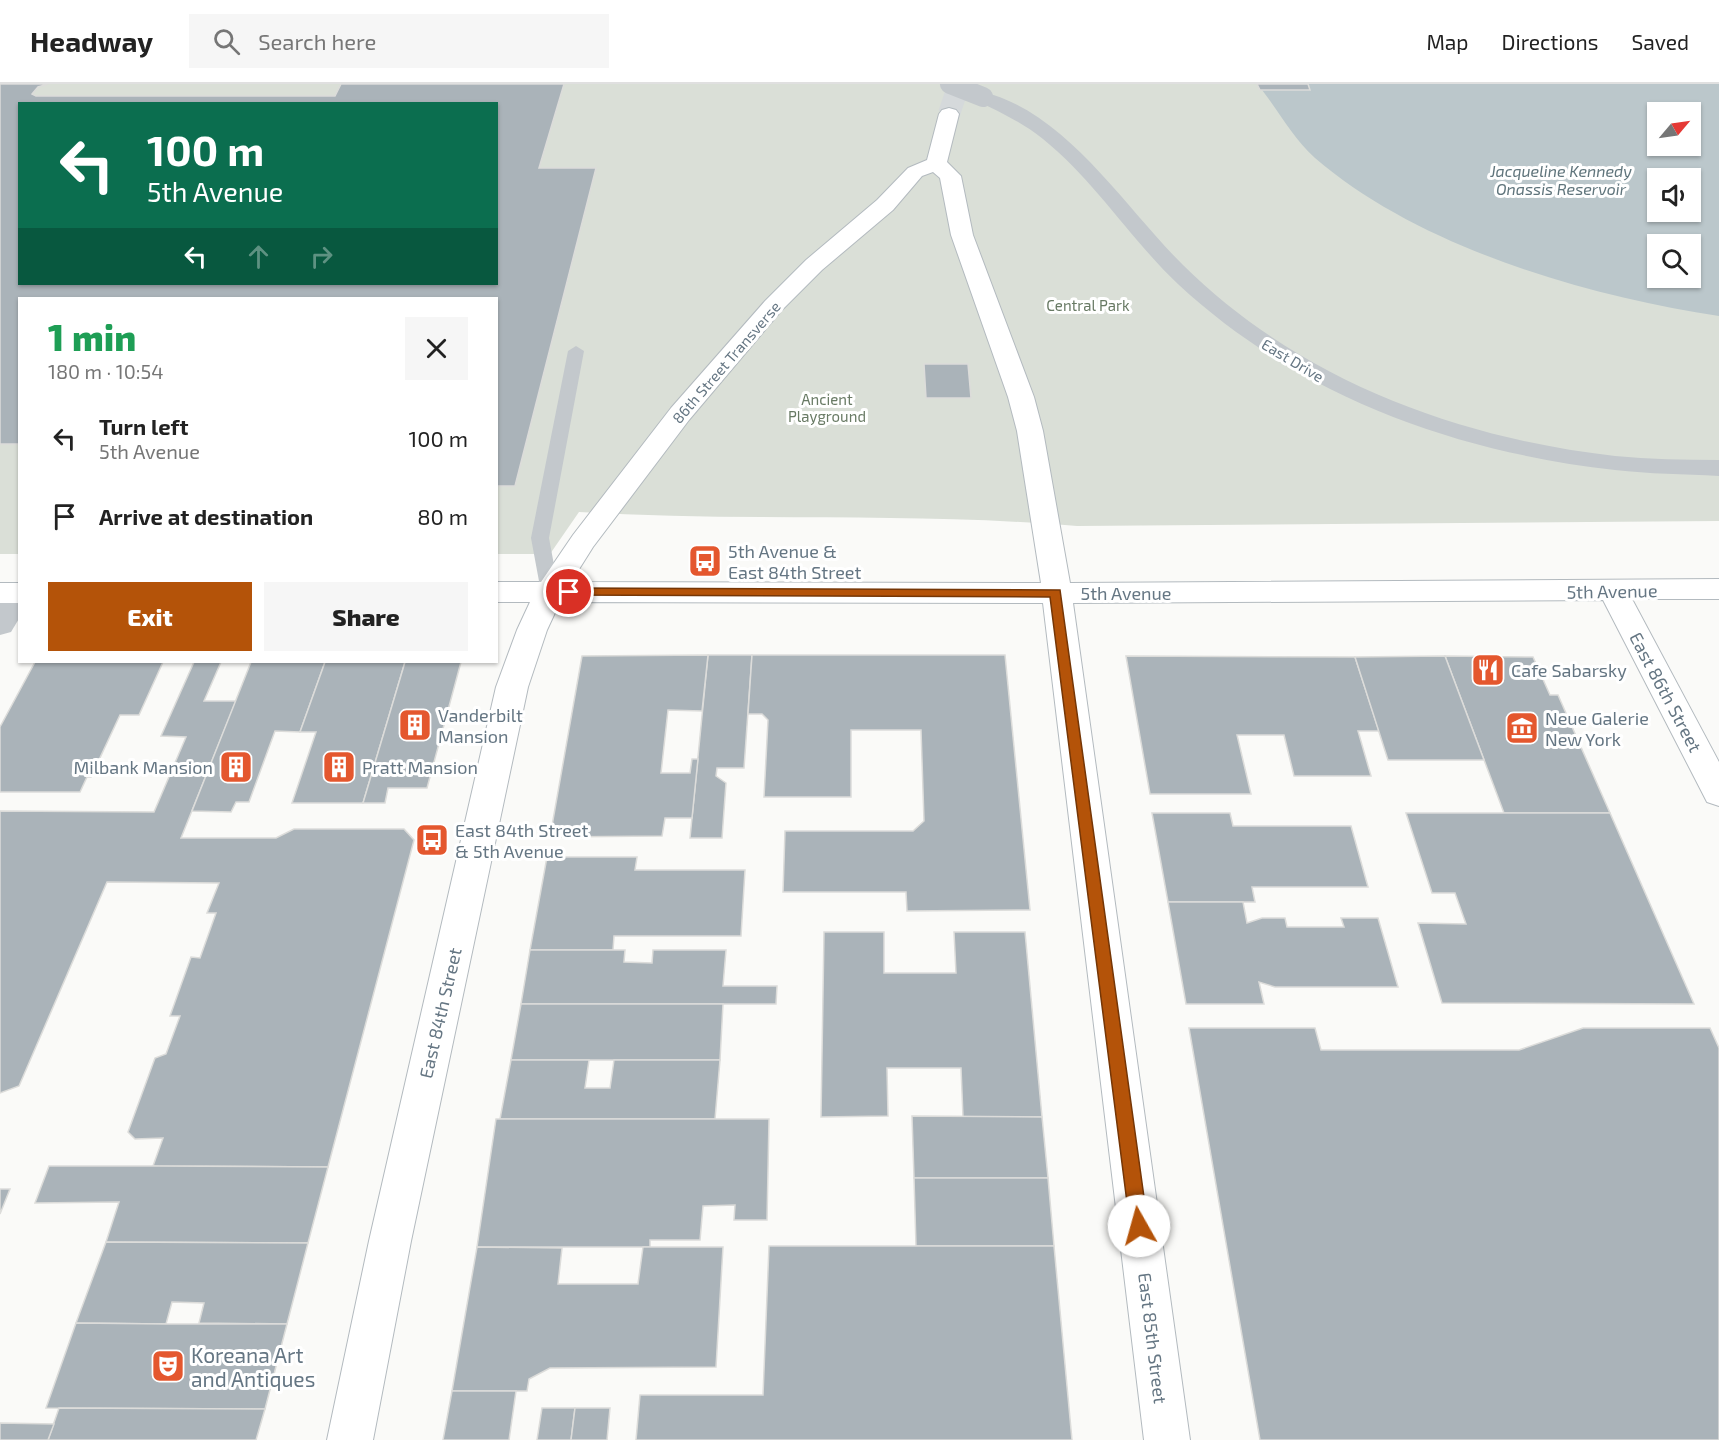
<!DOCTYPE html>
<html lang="en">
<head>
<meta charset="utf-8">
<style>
	body { margin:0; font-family:"Exo 2",sans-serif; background:#f6f6f6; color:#222; height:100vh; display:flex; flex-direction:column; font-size:22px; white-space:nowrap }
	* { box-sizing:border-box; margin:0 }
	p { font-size:20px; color:#767676 }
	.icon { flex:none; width:33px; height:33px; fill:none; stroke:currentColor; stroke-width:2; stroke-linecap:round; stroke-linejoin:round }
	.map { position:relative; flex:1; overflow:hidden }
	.drawer { position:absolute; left:18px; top:213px; width:480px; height:366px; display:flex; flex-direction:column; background:#fff; border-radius:0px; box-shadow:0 2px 4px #0004 }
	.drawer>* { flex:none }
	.banner { position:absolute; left:18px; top:18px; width:480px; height:183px; border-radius:0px; box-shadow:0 2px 4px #0004; background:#0b6e4f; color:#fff; overflow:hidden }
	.needle { width:39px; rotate:61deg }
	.buttons { position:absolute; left:1647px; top:18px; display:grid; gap:12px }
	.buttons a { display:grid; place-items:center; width:54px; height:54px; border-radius:0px; background:#fff; box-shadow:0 2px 4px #0004; font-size:30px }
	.pin { position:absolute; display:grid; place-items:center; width:51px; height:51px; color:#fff; margin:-26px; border:3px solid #fff; border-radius:50%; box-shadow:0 2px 6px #0007 }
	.me { position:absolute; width:66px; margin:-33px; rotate:353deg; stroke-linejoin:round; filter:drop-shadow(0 0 4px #0008) }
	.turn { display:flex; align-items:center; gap:21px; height:126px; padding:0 30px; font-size:27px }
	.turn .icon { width:78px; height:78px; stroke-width:2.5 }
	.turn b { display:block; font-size:42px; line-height:51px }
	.lanes { display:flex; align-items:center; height:57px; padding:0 30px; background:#0003; justify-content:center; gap:30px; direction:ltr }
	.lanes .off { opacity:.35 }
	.round { display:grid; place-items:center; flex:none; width:63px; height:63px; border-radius:0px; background:#f6f6f6 }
	.overview { display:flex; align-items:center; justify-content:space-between; height:102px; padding:0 30px }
	h1 { font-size:36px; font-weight:800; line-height:45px; color:#1e9e55 }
	.action { display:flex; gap:12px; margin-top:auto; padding:12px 30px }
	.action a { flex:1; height:69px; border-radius:0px; background:#b45309; color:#fff; font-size:24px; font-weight:800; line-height:69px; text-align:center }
	.action a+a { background:#f6f6f6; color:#222 }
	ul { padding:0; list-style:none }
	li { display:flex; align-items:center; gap:18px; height:78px; padding:0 30px }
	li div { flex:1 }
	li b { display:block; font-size:22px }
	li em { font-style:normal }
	header { display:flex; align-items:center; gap:36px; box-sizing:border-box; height:84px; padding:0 30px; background:#fff; border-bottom:2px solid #e0e0e0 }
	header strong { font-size:28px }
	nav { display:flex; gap:33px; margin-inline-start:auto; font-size:21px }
	.search { width:420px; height:54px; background:#f6f6f6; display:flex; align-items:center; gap:15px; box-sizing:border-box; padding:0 21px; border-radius:0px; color:#767676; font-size:22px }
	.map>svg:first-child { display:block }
</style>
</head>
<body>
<header>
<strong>Headway</strong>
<div class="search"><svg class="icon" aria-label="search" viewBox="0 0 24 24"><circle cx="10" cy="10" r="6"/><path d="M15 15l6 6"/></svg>Search here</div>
<nav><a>Map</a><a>Directions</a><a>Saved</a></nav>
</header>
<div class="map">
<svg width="1719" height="1356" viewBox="0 0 1719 1356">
	<rect width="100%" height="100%" fill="#fafaf8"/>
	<path fill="#dadfd7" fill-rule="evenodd" d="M0 0H1719V437L1077 442C912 428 745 438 579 428L550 470H497L496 214H20L19 470H0ZM20 20H496V200H20ZM1658 28H1690V62H1658ZM1658 94H1690V128H1658ZM1658 160H1690V194H1658Z"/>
	<path fill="#bbc7cb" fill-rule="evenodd" d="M1308 0H1719V232C1586 212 1418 163 1315 74 1293 54 1280 29 1262 6H1310ZM1658 28H1690V62H1658ZM1658 94H1690V128H1658ZM1658 160H1690V194H1658Z"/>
	<g fill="#aab3b9" stroke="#dcdcda" stroke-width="1.5" fill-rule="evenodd">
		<path d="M0 0H48L38 3 32 10 36 12H335L341 0H564L539 84H596L515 402H496V214H20V360H0ZM20 20H496V200H20Z"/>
		<path d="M1257 0H1308L1310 6H1260Z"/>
		<path d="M924 280H968L971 314H926Z"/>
		<path d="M708 571H752L744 684H717L716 692 726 699 722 754H690Z"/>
		<path d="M708 571 702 627 668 626 661 689H690L692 675H698L692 734H665L662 752 550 753 582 572Z"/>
		<path d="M752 571H1005L1030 826 907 827 906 808H783L785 747H913L924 737 921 646H851V713H764L768 636 762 630H748Z"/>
		<path d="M1126 572 1355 573 1379 647H1358L1371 692H1294L1284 651H1237L1251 710H1150Z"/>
		<path d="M1445 572 1533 573 1550 611H1558L1610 729H1504Z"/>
		<path d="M1445 572 1484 676H1388L1355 573Z"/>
		<path d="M35 578H163L139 631H120L91 693H87L80 708H0V643Z"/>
		<path d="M194 578H221L204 617H236L181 754H276L294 745H404L414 756 328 1083 153 1082 163 1054 135 1055 128 1048 155 974 166 970 180 932H170L191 873 200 874 216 829H207L219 799 107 798 19 1002 0 1009V727L154 728 186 653 161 652Z"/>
		<path d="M251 578H325L300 648 275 647 249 718H236L231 728 192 727Z"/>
		<path d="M325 578H405L363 719H292L316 648H300Z"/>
		<path d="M405 578H461L427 704H388L385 719H363Z"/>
		<path d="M1152 729H1230L1233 742H1351L1368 803H1252L1255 818H1168Z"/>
		<path d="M1406 729H1610L1694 920 1442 919 1418 839 1466 840 1455 809H1432Z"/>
		<path d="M547 773H637L635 786H745L741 852H614L613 866H530Z"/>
		<path d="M1168 818H1243L1247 839 1262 834H1285L1287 843H1344L1341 834H1378L1398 903H1275L1259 898 1264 920H1186Z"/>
		<path d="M824 848H884V889H956L954 848H1025L1042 1033H963L961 984H887L888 1032 821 1033Z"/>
		<path d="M530 866H625L624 878 652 879 653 866H726L723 902H777L776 920H521Z"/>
		<path d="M521 920H723L720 976H511Z"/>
		<path d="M1189 944H1315L1321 966H1519L1583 944H1710L1719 964V1356H1260Z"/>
		<path d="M511 976H589L585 1004H610L614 976H720L715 1035H500Z"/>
		<path d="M912 1032 1042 1033 1048 1094H914Z"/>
		<path d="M496 1035H769L767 1136H734L735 1121 703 1122 700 1156H650V1163H477Z"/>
		<path d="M49 1082H153L328 1083 308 1159 106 1158 119 1118 35 1119Z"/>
		<path d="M914 1094H1048L1054 1162H916Z"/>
		<path d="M0 1105H10L0 1130Z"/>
		<path d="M106 1158 308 1159 287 1240 199 1239 204 1219 172 1218 166 1240 76 1239Z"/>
		<path d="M769 1162H1054L1072 1356H636L640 1311H763Z"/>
		<path d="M477 1163 562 1164 558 1200H638L643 1163H723L716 1283 550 1284 529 1295 527 1307H452Z"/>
		<path d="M76 1239 166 1240H287L265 1325 46 1324Z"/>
		<path d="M452 1307H516L509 1356H443Z"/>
		<path d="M59 1324 265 1325 256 1356H48Z"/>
		<path d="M542 1324H575L571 1356H537Z"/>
		<path d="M575 1324H610L607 1356H571Z"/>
		<path d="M0 1339 54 1340 48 1356H0Z"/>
	</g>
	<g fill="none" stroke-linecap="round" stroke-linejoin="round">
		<path stroke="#d5d9db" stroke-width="22" stroke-dasharray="22 10" stroke-linecap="butt" d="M949 30 959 0"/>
		<g stroke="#b3babf" stroke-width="2">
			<g id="secondary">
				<path d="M949 24 956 26 959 30 947 78 961 92 973 151 1034 313 1043 347 1070 499 1719 495V515H1632L1719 678V722L1707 718 1603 516 1073 519 1190 1356H1144L1043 519 560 518 547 546 528 603 411 1157 373 1356H327L369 1157 496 603 517 546 530 518H496V498H541L573 451 671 324 765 217 806 176 877 116 908 84 927 76 939 30 942 26ZM933 88 940 94 951 151 1008 313 1017 347 1041 499 571 498 593 463 689 336 781 227 822 186 893 126 922 92Z"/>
				<rect x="0" y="499" width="20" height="20"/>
			</g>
		</g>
		<path fill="#c3c8cc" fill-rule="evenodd" d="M576 262 584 267 549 454 559 508 557 512 550 514 543 512 541 508 531 454 568 267Z"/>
		<path fill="#c3c8cc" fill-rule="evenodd" d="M983 8C1066 28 1125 124 1183 181 1298 295 1456 354 1615 372 1649 375 1684 376 1719 376V392C1684 390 1649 390 1615 386 1455 368 1299 312 1179 201 1131 156 1095 97 1043 55 1023 39 1000 28 977 17L974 13 977 9Z"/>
		<path fill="#c3c8cc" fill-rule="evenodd" d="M20 499V533L11 548 0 551V516L9 502Z"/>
		<use href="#secondary" fill="#fff" fill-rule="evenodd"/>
		<path stroke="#c3c8cc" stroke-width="20" d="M950 0 983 13"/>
	</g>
	<path fill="#b45309" stroke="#753606" stroke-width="1.5" d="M569 504 1060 506 1148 1142 1145 1148 1139 1151 1133 1148 1130 1142 1050 513 564 511V505Z"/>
	<defs>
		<g id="bus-square" transform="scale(1.725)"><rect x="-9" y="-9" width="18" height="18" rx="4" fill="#e4572e" stroke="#fff"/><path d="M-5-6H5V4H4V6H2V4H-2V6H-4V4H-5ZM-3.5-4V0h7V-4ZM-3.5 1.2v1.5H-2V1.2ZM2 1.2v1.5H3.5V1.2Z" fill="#fff"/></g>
		<g id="restaurant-square" transform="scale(1.725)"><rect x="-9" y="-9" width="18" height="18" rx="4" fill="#e4572e" stroke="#fff"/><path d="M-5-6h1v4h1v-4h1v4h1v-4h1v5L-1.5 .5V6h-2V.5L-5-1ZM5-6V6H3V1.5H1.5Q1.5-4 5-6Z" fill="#fff"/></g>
		<g id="building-square" transform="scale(1.725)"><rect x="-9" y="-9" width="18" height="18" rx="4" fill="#e4572e" stroke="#fff"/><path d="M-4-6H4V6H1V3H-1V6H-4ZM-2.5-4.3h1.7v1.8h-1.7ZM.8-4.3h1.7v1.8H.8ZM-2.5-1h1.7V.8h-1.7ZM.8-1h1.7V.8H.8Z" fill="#fff"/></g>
		<g id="museum-square" transform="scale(1.725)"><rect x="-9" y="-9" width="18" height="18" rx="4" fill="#e4572e" stroke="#fff"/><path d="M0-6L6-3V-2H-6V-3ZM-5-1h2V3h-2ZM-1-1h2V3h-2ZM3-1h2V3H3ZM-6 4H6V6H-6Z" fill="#fff"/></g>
		<g id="theatre-square" transform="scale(1.725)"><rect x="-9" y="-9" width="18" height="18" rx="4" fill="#e4572e" stroke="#fff"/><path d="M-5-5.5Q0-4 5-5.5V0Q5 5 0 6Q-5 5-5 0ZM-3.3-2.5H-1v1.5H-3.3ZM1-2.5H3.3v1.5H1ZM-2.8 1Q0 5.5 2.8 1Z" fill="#fff"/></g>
	</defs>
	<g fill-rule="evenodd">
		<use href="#bus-square" x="705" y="477"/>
		<use href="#restaurant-square" x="1488" y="586"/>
		<use href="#building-square" x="415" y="641"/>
		<use href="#museum-square" x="1522" y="644"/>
		<use href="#building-square" x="236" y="683"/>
		<use href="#building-square" x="339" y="683"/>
		<use href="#bus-square" x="432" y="756"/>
		<use href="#theatre-square" x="168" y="1282"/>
	</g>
	<g text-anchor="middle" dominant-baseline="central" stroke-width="6" stroke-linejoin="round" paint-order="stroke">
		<g font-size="15" fill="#687a64" stroke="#fff">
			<text x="1088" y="221">Central Park</text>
			<text x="827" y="315">Ancient<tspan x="827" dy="17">Playground</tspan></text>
		</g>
		<g font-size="15" fill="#657683" stroke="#fff">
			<text transform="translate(1293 276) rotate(31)">East Drive</text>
			<text transform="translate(726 278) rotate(-49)">86th Street Transverse</text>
		</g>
		<g font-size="16" font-style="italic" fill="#60757c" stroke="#fff">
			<text x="1561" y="86">Jacqueline Kennedy<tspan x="1561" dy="18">Onassis Reservoir</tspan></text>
		</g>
		<g font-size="18" fill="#657683" stroke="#fff" text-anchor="start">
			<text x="728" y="467">5th Avenue &amp;<tspan x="728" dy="21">East 84th Street</tspan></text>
			<text x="1511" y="586">Cafe Sabarsky</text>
			<text x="438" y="631">Vanderbilt<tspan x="438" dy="21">Mansion</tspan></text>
			<text x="1545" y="634">Neue Galerie<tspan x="1545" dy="21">New York</tspan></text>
			<text x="213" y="683" text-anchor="end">Milbank Mansion</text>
			<text x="362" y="683">Pratt Mansion</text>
			<text x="455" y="746">East 84th Street<tspan x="455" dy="21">&amp; 5th Avenue</tspan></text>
		</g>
		<g font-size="18" fill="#657683" stroke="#fff">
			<text transform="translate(1612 507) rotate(-1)">5th Avenue</text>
			<text x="1126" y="509">5th Avenue</text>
			<text transform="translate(1666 608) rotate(62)">East 86th Street</text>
			<text transform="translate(440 929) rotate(-77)">East 84th Street</text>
			<text transform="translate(1153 1254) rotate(83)">East 85th Street</text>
		</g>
		<g font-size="21" fill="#657683" stroke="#fff" text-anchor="start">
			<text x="191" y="1270">Koreana Art<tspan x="191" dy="24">and Antiques</tspan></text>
		</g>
	</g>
</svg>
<div class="buttons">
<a><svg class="needle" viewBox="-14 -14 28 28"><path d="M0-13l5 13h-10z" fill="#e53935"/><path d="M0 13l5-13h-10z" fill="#767676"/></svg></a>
<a><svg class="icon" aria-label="sound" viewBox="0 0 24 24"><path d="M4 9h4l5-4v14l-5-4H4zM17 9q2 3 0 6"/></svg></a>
<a><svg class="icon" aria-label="search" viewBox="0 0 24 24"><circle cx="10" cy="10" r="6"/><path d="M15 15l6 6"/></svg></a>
</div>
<div class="pin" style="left:569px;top:508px;background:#d93025"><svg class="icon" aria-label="arrive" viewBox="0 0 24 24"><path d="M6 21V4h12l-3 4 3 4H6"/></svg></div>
<svg class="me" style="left:1139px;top:1142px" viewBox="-20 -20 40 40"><circle r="19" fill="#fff"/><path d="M0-13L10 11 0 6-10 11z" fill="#b45309"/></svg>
<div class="banner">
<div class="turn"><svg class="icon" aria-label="left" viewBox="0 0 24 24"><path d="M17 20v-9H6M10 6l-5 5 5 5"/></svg><div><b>100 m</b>5th Avenue</div></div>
<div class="lanes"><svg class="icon" aria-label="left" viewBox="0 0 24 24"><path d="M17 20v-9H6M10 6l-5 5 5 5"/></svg><svg class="icon off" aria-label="ahead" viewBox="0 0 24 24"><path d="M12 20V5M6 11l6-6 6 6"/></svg><svg class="icon off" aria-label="right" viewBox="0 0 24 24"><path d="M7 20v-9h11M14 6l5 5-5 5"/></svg></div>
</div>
<section class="drawer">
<div class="overview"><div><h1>1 min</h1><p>180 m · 10:54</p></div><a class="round"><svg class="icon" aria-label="close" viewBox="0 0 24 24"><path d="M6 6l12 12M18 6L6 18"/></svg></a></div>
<ul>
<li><svg class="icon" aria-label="left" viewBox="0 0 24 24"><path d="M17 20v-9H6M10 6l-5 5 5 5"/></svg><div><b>Turn left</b><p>5th Avenue</p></div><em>100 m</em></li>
<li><svg class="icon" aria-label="arrive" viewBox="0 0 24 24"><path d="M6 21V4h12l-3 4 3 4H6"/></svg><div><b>Arrive at destination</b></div><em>80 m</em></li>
</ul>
<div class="action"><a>Exit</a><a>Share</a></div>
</section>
</div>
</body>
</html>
